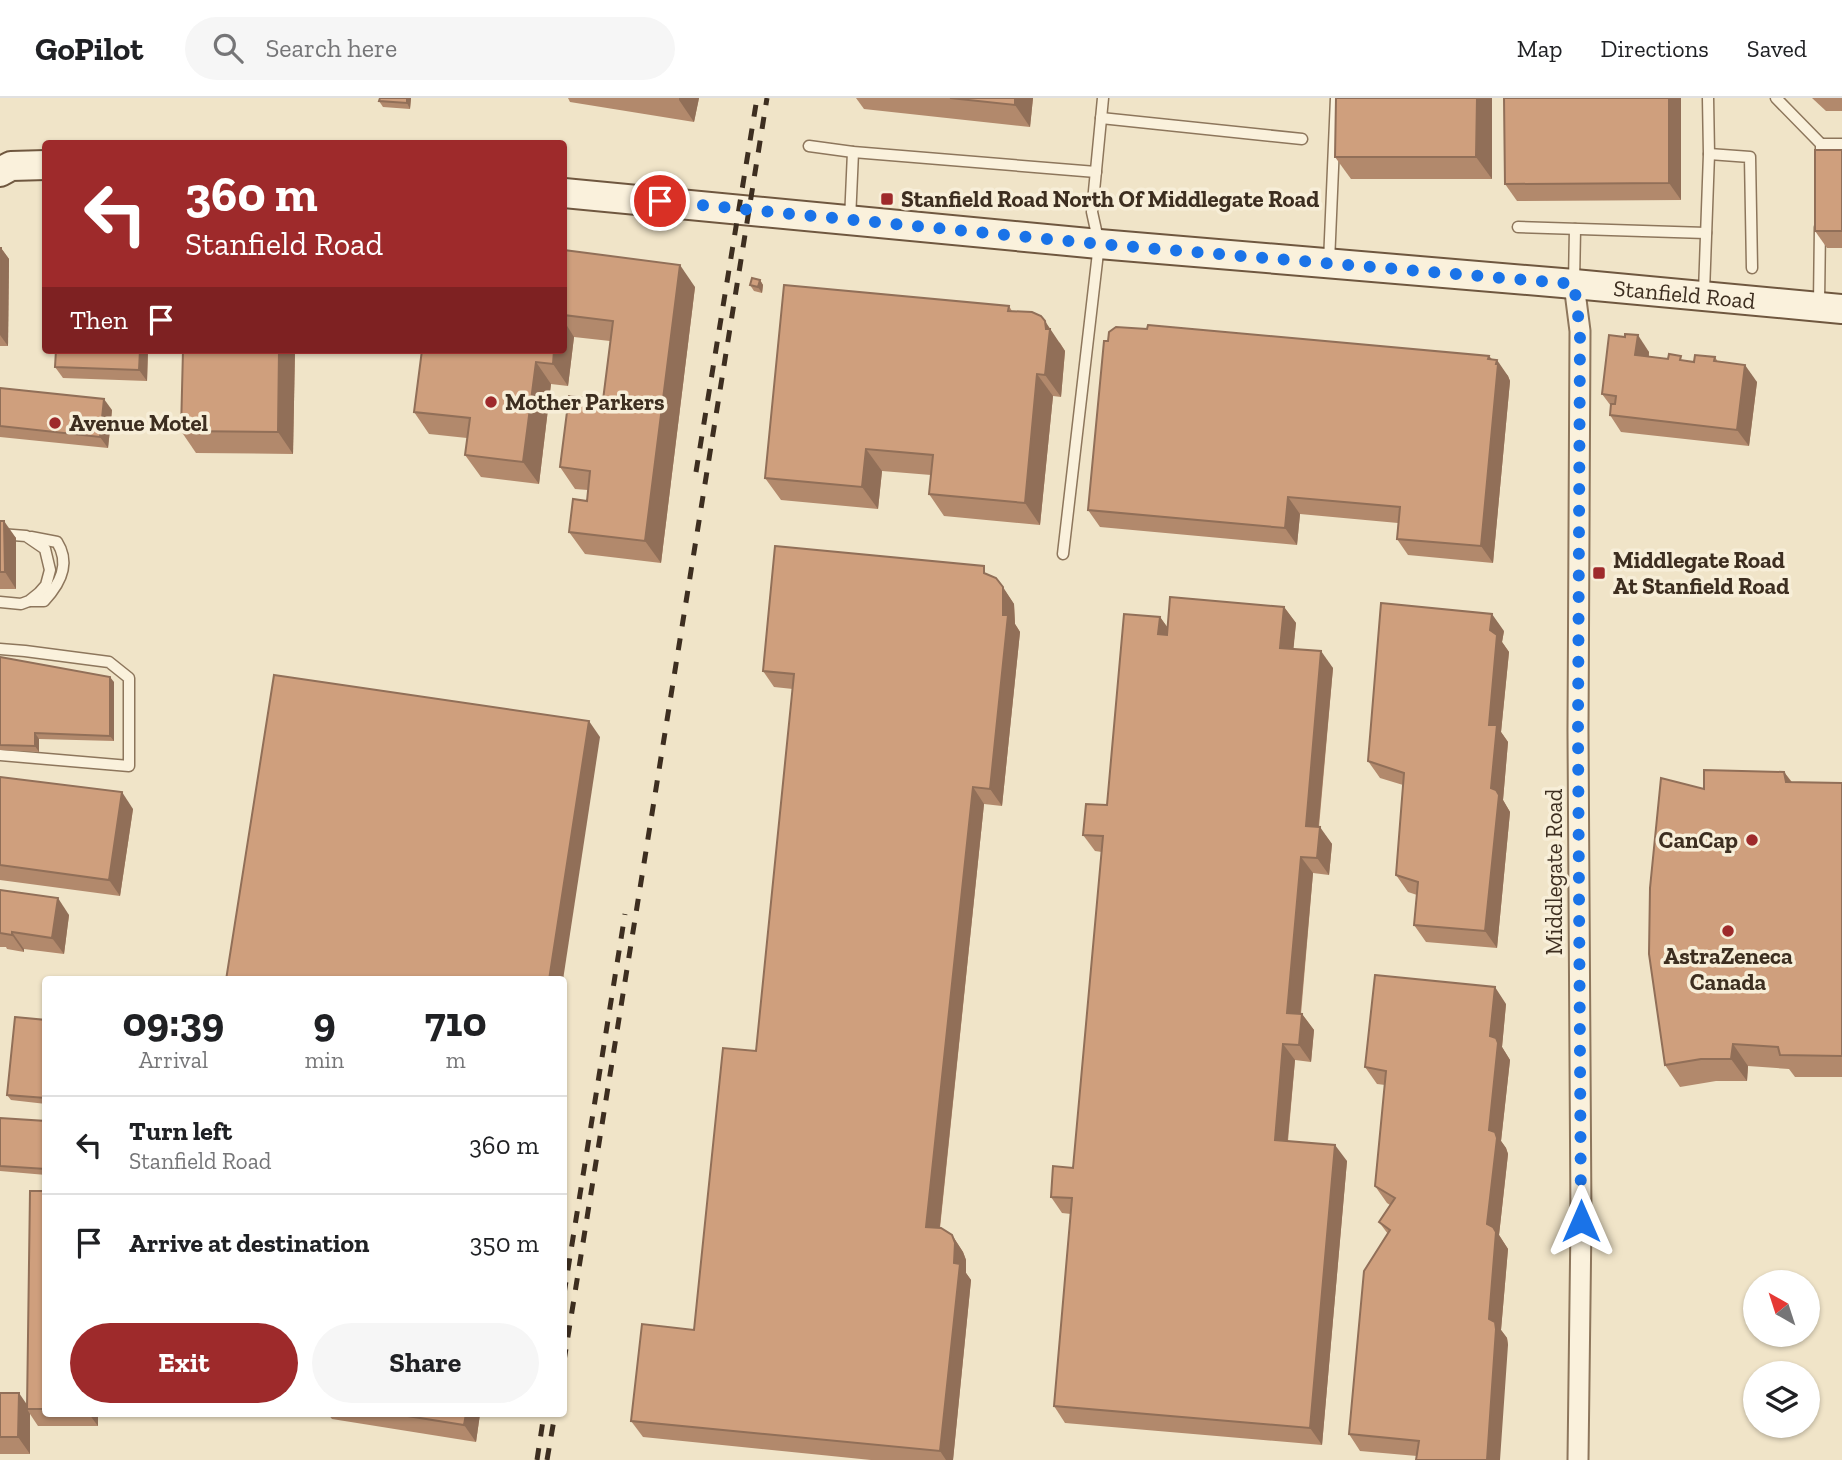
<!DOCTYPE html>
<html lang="en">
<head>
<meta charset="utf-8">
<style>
	body { margin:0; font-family:"Zilla Slab",serif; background:#f6f6f6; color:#202124; height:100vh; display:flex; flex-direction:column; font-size:26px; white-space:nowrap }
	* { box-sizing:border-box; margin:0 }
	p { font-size:23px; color:#757577 }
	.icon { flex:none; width:38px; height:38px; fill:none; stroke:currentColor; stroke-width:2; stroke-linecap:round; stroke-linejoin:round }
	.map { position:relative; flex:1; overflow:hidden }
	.sheet { position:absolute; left:42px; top:878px; width:525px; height:441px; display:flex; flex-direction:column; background:#fff; border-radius:7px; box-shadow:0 2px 5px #0004 }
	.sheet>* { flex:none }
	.hud { position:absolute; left:42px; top:42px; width:525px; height:214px; border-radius:7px; box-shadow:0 2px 5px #0004; background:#9e2a2b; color:#fff; overflow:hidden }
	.needle { width:46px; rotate:321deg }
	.fabs { position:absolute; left:1743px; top:1172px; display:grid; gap:14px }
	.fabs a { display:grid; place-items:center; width:77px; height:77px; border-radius:50%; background:#fff; box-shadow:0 2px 5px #0004; font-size:35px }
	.pin { position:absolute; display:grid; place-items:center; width:60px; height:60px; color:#fff; margin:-30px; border:4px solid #fff; border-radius:50%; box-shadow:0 2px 7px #0007 }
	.me { position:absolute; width:77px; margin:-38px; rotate:0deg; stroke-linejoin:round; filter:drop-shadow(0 0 5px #0008) }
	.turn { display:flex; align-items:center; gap:24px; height:147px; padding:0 28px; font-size:32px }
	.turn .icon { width:91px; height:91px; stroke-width:2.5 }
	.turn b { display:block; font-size:49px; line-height:60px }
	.then { display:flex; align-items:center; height:66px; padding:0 28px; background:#0003; gap:14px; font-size:26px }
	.eta { display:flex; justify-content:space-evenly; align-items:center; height:119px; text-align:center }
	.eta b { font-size:42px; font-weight:700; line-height:49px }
	.cta { display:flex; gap:14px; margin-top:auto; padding:14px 28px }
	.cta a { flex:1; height:80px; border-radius:42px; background:#9e2a2b; color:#fff; font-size:28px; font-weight:700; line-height:80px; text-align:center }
	.cta a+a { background:#f6f6f6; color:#202124 }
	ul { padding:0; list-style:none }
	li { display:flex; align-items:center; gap:21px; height:98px; padding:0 28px; border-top:2px solid #e0e0e0 }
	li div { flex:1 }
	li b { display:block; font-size:26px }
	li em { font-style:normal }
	header { display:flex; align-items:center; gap:42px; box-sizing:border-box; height:98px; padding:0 35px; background:#fff; border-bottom:2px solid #e0e0e0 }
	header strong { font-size:33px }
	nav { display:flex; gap:38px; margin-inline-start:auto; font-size:24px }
	.search { width:490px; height:63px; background:#f6f6f6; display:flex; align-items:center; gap:18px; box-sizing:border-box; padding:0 24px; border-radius:38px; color:#757577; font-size:26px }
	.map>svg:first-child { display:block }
</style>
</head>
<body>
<header>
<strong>GoPilot</strong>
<div class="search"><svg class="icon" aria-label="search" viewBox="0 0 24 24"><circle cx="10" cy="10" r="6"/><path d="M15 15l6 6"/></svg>Search here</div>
<nav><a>Map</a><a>Directions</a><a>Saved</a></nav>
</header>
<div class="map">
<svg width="1842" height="1362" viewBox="0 0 1842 1362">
	<rect width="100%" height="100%" fill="#f0e4c8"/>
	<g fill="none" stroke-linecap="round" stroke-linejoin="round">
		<g stroke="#8d765c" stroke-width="13">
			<g id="lane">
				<path d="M1776 0 1821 46V65"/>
				<path d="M1101 20 1302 41"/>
				<path d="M1821 46H1842"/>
				<path d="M809 48 853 54 1096 74"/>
				<path d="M1709 56 1750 59 1752 170"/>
				<path d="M850 122 853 54"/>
				<path d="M1518 129 1706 135"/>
				<path d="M1329 164 1336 0"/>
				<path d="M1574 185 1575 131"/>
				<path d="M1704 194 1709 56 1708 0"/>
				<path d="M1819 205 1820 129"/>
				<path d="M0 436 26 438 45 451 50 472 46 487 39 495 29 503 21 506 0 504"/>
				<path d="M1063 456 1099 146 1092 114 1103 0"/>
				<path d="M30 503H44C60 486 71 466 57 444L31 439"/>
				<path d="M0 551 25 553 109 564 129 580V668L0 657"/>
			</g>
		</g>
		<g stroke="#8d765c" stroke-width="23">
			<path id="street" d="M1574 186 1580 233 1578 633 1581 1123 1578 1362"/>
		</g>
		<g stroke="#6f573f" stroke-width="32">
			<g id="secondary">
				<path d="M0 74 11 68 46 67"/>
				<path id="s1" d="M564 95 1099 146 1574 186 1842 211"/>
			</g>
		</g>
		<use href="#lane" stroke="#faf1dc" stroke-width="10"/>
		<use href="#street" stroke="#faf1dc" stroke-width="19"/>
		<use href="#secondary" stroke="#faf1dc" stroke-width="28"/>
		<g stroke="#3d2e20" stroke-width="5" stroke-dasharray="12 12" stroke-linecap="butt">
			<path d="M696 374 757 0"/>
			<path d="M564 1196 625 816"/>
			<path d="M564 1263 767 0"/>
			<path d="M537 1362 544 1316"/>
			<path d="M547 1362 555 1316"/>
		</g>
	</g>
	<g fill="#b2896c">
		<path d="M380 0H411L410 11 383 9 379 3Z"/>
		<path d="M568 0H699L694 24 570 4Z"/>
		<path d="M856 0H1033L1030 29 864 11Z"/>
		<path d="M1336 0H1492V81H1351L1335 59Z"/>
		<path d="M1681 0V102L1517 103 1505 86Z"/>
		<path d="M1812 0H1842V13H1826Z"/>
		<path d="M1842 52V150H1827L1815 133Z"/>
		<path d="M0 150H1L9 161 8 248H0Z"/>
		<path d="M564 152 695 189 661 465 585 456 569 434 587 403 588 392 575 391 560 369 603 302 610 243 574 239 568 288 551 286 539 386 481 379 465 357 467 340 429 336 414 314 564 252Z"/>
		<path d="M760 182 763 187 762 195 754 193 750 187Z"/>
		<path d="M1009 208 1012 213 1060 245 1065 253 1061 299 1053 298 1040 427 944 418 929 396 931 377 882 373 878 411 781 402 765 380Z"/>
		<path d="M1625 239 1649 254V259L1694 264 1715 259 1718 264 1757 284 1749 348 1621 334 1610 317 1611 308 1602 296Z"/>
		<path d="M56 252H148L147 283 63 280 55 269Z"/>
		<path d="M183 252H295L293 356 196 355 181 333Z"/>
		<path d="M1489 258 1508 278 1510 283 1493 465 1408 457 1397 441 1398 425 1300 416 1297 447 1100 429 1088 412Z"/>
		<path d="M0 290 112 312 108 350 0 339Z"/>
		<path d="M0 423 16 440V491H0Z"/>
		<path d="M990 477 996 480 1014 506 1015 526 1020 534 1002 708 984 706 940 1130 952 1137 963 1154 966 1162V1175L971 1182 953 1362H871L643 1339 631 1323 694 1232 756 953 793 591 774 589 763 573Z"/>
		<path d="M1284 509 1296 525 1293 551 1333 570 1319 729 1332 746 1329 777 1313 775 1301 916H1302L1314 932 1311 964 1295 962 1288 1043 1347 1063 1322 1347 1065 1325 1054 1308 1071 1116 1062 1115 1051 1099 1073 1070 1102 754 1095 753 1083 737 1107 707 1160 519 1168 530Z"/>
		<path d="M1504 533 1502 544 1509 554 1501 634 1508 644 1503 702 1510 714 1497 850 1426 844 1414 827 1417 797 1408 794 1396 777 1403 687 1380 680 1368 663Z"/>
		<path d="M0 559 114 584V643L39 641V654L0 652Z"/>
		<path d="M1784 674 1792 684 1842 685V979H1795L1789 971 1748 968 1747 983H1716L1680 989 1665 967 1704 691Z"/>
		<path d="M0 679 133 711 120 798 0 782Z"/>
		<path d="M0 792 69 817 64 856 24 851V854L7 851 6 849H0Z"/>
		<path d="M1506 906 1502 949 1510 962 1501 1043 1506 1050 1508 1056 1499 1137 1508 1151 1501 1232 1507 1240 1508 1247 1417 1358 1360 1353 1349 1336 1388 1136 1379 1124 1390 1107 1387 1105 1375 1088 1385 987 1377 986 1365 969Z"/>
		<path d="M46 922V1006L11 1002 7 997Z"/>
		<path d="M0 1020 46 1023V1077L0 1073Z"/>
		<path d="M46 1093V1316H98V1328H38L30 1316V1356H0V1295L27 1306Z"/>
		<path d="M328 1316H480L476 1344 332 1321Z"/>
	</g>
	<g fill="#916f58">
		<path d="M407 0H411L410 11 407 5Z"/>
		<path d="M679 0H699L694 24 679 2Z"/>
		<path d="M1015 0H1033L1030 29 1015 7Z"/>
		<path d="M1477 0H1492V81L1476 59Z"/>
		<path d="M1669 0H1681V102L1669 85Z"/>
		<path d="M1 150 9 161 8 248 0 237Z"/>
		<path d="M680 167 695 189 661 465 645 443Z"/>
		<path d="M760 182 763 187 762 195 758 189Z"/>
		<path d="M564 223 574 239 568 288 553 266 554 252H564Z"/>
		<path d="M1045 223 1065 253 1061 299 1045 277 1046 231Z"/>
		<path d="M1638 237 1649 254 1647 274 1635 257Z"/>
		<path d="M140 252H148L147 283 139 272Z"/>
		<path d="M279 252H295L293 356 278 334Z"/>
		<path d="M1489 258 1498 271 1496 266 1497 262 1508 278 1510 283 1493 465 1481 448Z"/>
		<path d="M536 264 551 286 539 386 523 364Z"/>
		<path d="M1745 267 1757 284 1749 348 1737 332Z"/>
		<path d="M1037 276 1053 298 1040 427 1025 405Z"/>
		<path d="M104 301 112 312 108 350 100 339Z"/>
		<path d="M866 351 882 373 878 411 862 389Z"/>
		<path d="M1288 399 1300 416 1297 447 1285 430Z"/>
		<path d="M4 423 16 440V491L5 474Z"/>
		<path d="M1003 489 1014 506 1015 526 1020 534 1002 708 990 691 1003 517Z"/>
		<path d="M1284 509 1296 525 1292 566 1280 550Z"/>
		<path d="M1492 516 1504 533 1502 544 1509 554 1501 634 1508 644 1503 702 1510 714 1497 850 1485 833 1491 690 1489 627 1490 532Z"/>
		<path d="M1160 519 1172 536 1170 553 1158 536Z"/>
		<path d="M1321 553 1333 570 1317 744 1306 728Z"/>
		<path d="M110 579 114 584V643L110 638Z"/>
		<path d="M589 623 600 639 563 882H549Z"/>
		<path d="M35 635 39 641V654L35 648Z"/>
		<path d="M1784 674 1800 696 1786 684Z"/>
		<path d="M973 689 984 706 938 1146 926 1129Z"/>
		<path d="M122 694 133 711 120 798 109 782Z"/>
		<path d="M1320 729 1332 746 1329 777 1317 760Z"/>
		<path d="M1301 759 1313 775 1299 931 1287 915Z"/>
		<path d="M58 800 69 817 64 856 52 840Z"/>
		<path d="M12 834 24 851V854L12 837Z"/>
		<path d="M1495 889 1506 906 1502 949 1510 962 1501 1043 1506 1050 1508 1056 1499 1137 1508 1151 1501 1232 1507 1240 1508 1247 1500 1362H1487L1489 1221 1487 1126 1490 938Z"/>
		<path d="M1302 916 1314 932 1311 964 1299 947Z"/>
		<path d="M1283 946 1295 962 1286 1058 1275 1042Z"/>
		<path d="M1733 946 1748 968 1747 983 1731 961Z"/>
		<path d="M1335 1047 1347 1063 1322 1347 1310 1330Z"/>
		<path d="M952 1137 963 1154 966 1162V1175L971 1182 953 1362H946L940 1353 954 1165Z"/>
		<path d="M19 1295 30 1311H27L30 1316V1356L18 1339Z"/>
		<path d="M89 1316H98V1328Z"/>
		<path d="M466 1316H480L476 1344 464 1327Z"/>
	</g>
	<g fill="#cf9f7d" stroke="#916f58" stroke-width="2">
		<path d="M380 0H407V5L379 3Z"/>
		<path d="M950 0H1015V7Z"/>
		<path d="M1336 0H1477L1476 59H1335Z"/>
		<path d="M1504 0H1669V85L1505 86Z"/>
		<rect x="1815" y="52" width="27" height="81"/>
		<path d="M0 150H1L0 234Z"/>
		<path d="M564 152 680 167 645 443 569 434 573 401 587 403 590 373 560 369 569 298 603 302 613 223 564 217Z"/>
		<path d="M752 180 760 182 758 189 750 187Z"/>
		<path d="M784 187 1009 208 1008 213 1032 214 1041 218 1045 223 1046 231H1050L1045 277 1037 276 1025 405 929 396 933 357 866 351 862 389 765 380Z"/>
		<path d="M1148 227 1489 258 1488 261 1497 262 1496 266H1498L1481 448 1397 441 1400 409 1288 399 1285 430 1088 412 1104 243H1108L1109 234 1116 229 1147 231Z"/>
		<path d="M1625 236 1638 237 1635 257 1668 261 1669 256 1681 258 1680 262 1694 264 1695 257 1715 259 1714 263 1745 267 1737 332 1610 317 1611 306H1615L1616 298 1602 296 1609 237 1625 239Z"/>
		<path d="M56 252H140L139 272 55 269Z"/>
		<path d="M183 252H279L278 334 181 333Z"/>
		<path d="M422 252H554L553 266 536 264 523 364 465 357 470 320 414 314Z"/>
		<path d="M0 290 104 301 100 339 0 328Z"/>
		<path d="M0 423H4L5 474H0Z"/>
		<path d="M775 448 984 468V475L996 480 1003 489V517H1008L990 691 973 689 926 1129 941 1130 952 1137 955 1145 954 1165 960 1166 940 1353 631 1323 642 1226 694 1232 723 950 756 953 794 576 763 573Z"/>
		<path d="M1170 499 1284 509 1280 550 1321 553 1306 728 1320 729 1317 760 1301 759 1287 915 1302 916 1299 947 1283 946 1275 1042 1335 1047 1310 1330 1054 1308 1072 1100 1051 1099 1053 1068 1073 1070 1103 738 1083 737 1086 706 1107 707 1124 516 1160 519 1158 536 1167 537Z"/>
		<path d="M1381 505 1492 516 1490 532 1497 537 1489 627H1497L1491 690 1496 692 1499 697 1485 833 1414 827 1418 784 1396 777 1404 675 1368 663Z"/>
		<path d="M0 559 110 579V638L35 635V648L0 647Z"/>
		<path d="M274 577 589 623 549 882H226Z"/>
		<path d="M1704 672 1784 674 1786 684 1842 685V958L1780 957 1778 949 1733 946 1731 961H1701L1665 967 1649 856 1650 790 1661 680 1704 691Z"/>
		<path d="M0 679 122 694 109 782 0 767Z"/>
		<path d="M0 792 58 800 52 840 12 834V837L0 835Z"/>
		<path d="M1375 877 1495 889 1490 938 1496 940 1498 945 1489 1032 1495 1034 1497 1040 1487 1126 1493 1129 1496 1134 1489 1221 1495 1224 1496 1231 1487 1362H1416L1419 1343 1349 1336 1364 1173 1390 1132 1379 1124 1395 1100 1375 1088 1386 973 1365 969Z"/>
		<path d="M15 919 46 922V1000L7 997Z"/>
		<path d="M0 1020 46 1023V1071L0 1068Z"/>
		<path d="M30 1093H46V1311H27Z"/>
		<path d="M0 1295H19L18 1339H0Z"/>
		<path d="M395 1316H466L464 1327Z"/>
	</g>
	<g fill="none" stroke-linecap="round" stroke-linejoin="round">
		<path stroke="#1a73e8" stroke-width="12" stroke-dasharray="0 21.6" d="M660 103 1099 146 1574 186 1580 233 1578 633 1581 1123"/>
	</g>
	<g fill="#9e2a2b" stroke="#f7eed8" stroke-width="2.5">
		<rect x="880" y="94" width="14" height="14" rx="3.5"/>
		<circle cx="491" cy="304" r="7"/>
		<circle cx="55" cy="325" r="7"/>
		<rect x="1592" y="468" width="14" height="14" rx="3.5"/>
		<circle cx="1752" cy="742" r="7"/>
		<circle cx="1728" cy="833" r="7"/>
	</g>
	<g text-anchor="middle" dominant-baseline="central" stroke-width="7" stroke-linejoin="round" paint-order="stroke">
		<g font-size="23" font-weight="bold" fill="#3d2e20" stroke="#f7eed8" text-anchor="start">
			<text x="901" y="101">Stanfield Road North Of Middlegate Road</text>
			<text x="505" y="304">Mother Parkers</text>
			<text x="69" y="325">Avenue Motel</text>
			<text x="1613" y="462">Middlegate Road<tspan x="1613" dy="26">At Stanfield Road</tspan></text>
			<text x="1738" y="742" text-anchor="end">CanCap</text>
			<text x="1728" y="858" text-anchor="middle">AstraZeneca<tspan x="1728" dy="26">Canada</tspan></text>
		</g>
		<g font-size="23" fill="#3d2e20" stroke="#f7eed8">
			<text stroke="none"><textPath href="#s1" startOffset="1125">Stanfield Road</textPath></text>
			<text transform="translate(1554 774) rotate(-90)">Middlegate Road</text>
		</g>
	</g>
</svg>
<div class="fabs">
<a><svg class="needle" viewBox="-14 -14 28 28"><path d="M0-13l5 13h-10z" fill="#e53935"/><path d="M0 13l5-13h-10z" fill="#757577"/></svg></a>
<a><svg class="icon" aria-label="layers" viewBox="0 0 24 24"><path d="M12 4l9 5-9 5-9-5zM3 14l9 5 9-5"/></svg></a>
</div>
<div class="pin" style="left:660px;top:103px;background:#d93025"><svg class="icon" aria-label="arrive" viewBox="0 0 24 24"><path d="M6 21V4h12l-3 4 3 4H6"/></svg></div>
<svg class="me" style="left:1581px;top:1123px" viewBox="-20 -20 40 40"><path d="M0-17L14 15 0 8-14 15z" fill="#1a73e8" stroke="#fff" stroke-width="4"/></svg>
<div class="hud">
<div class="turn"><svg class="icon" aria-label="left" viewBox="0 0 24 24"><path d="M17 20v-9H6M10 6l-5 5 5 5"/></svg><div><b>360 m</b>Stanfield Road</div></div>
<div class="then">Then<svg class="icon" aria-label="arrive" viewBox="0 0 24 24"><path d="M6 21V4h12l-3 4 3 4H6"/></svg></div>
</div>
<section class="sheet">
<div class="eta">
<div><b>09:39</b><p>Arrival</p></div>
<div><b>9</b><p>min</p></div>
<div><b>710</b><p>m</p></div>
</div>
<ul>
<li><svg class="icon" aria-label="left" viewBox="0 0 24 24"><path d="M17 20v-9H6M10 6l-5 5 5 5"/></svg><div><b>Turn left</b><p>Stanfield Road</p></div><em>360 m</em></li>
<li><svg class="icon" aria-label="arrive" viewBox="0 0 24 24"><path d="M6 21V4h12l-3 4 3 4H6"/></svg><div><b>Arrive at destination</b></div><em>350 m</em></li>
</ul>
<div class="cta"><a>Exit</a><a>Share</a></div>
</section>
</div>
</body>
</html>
